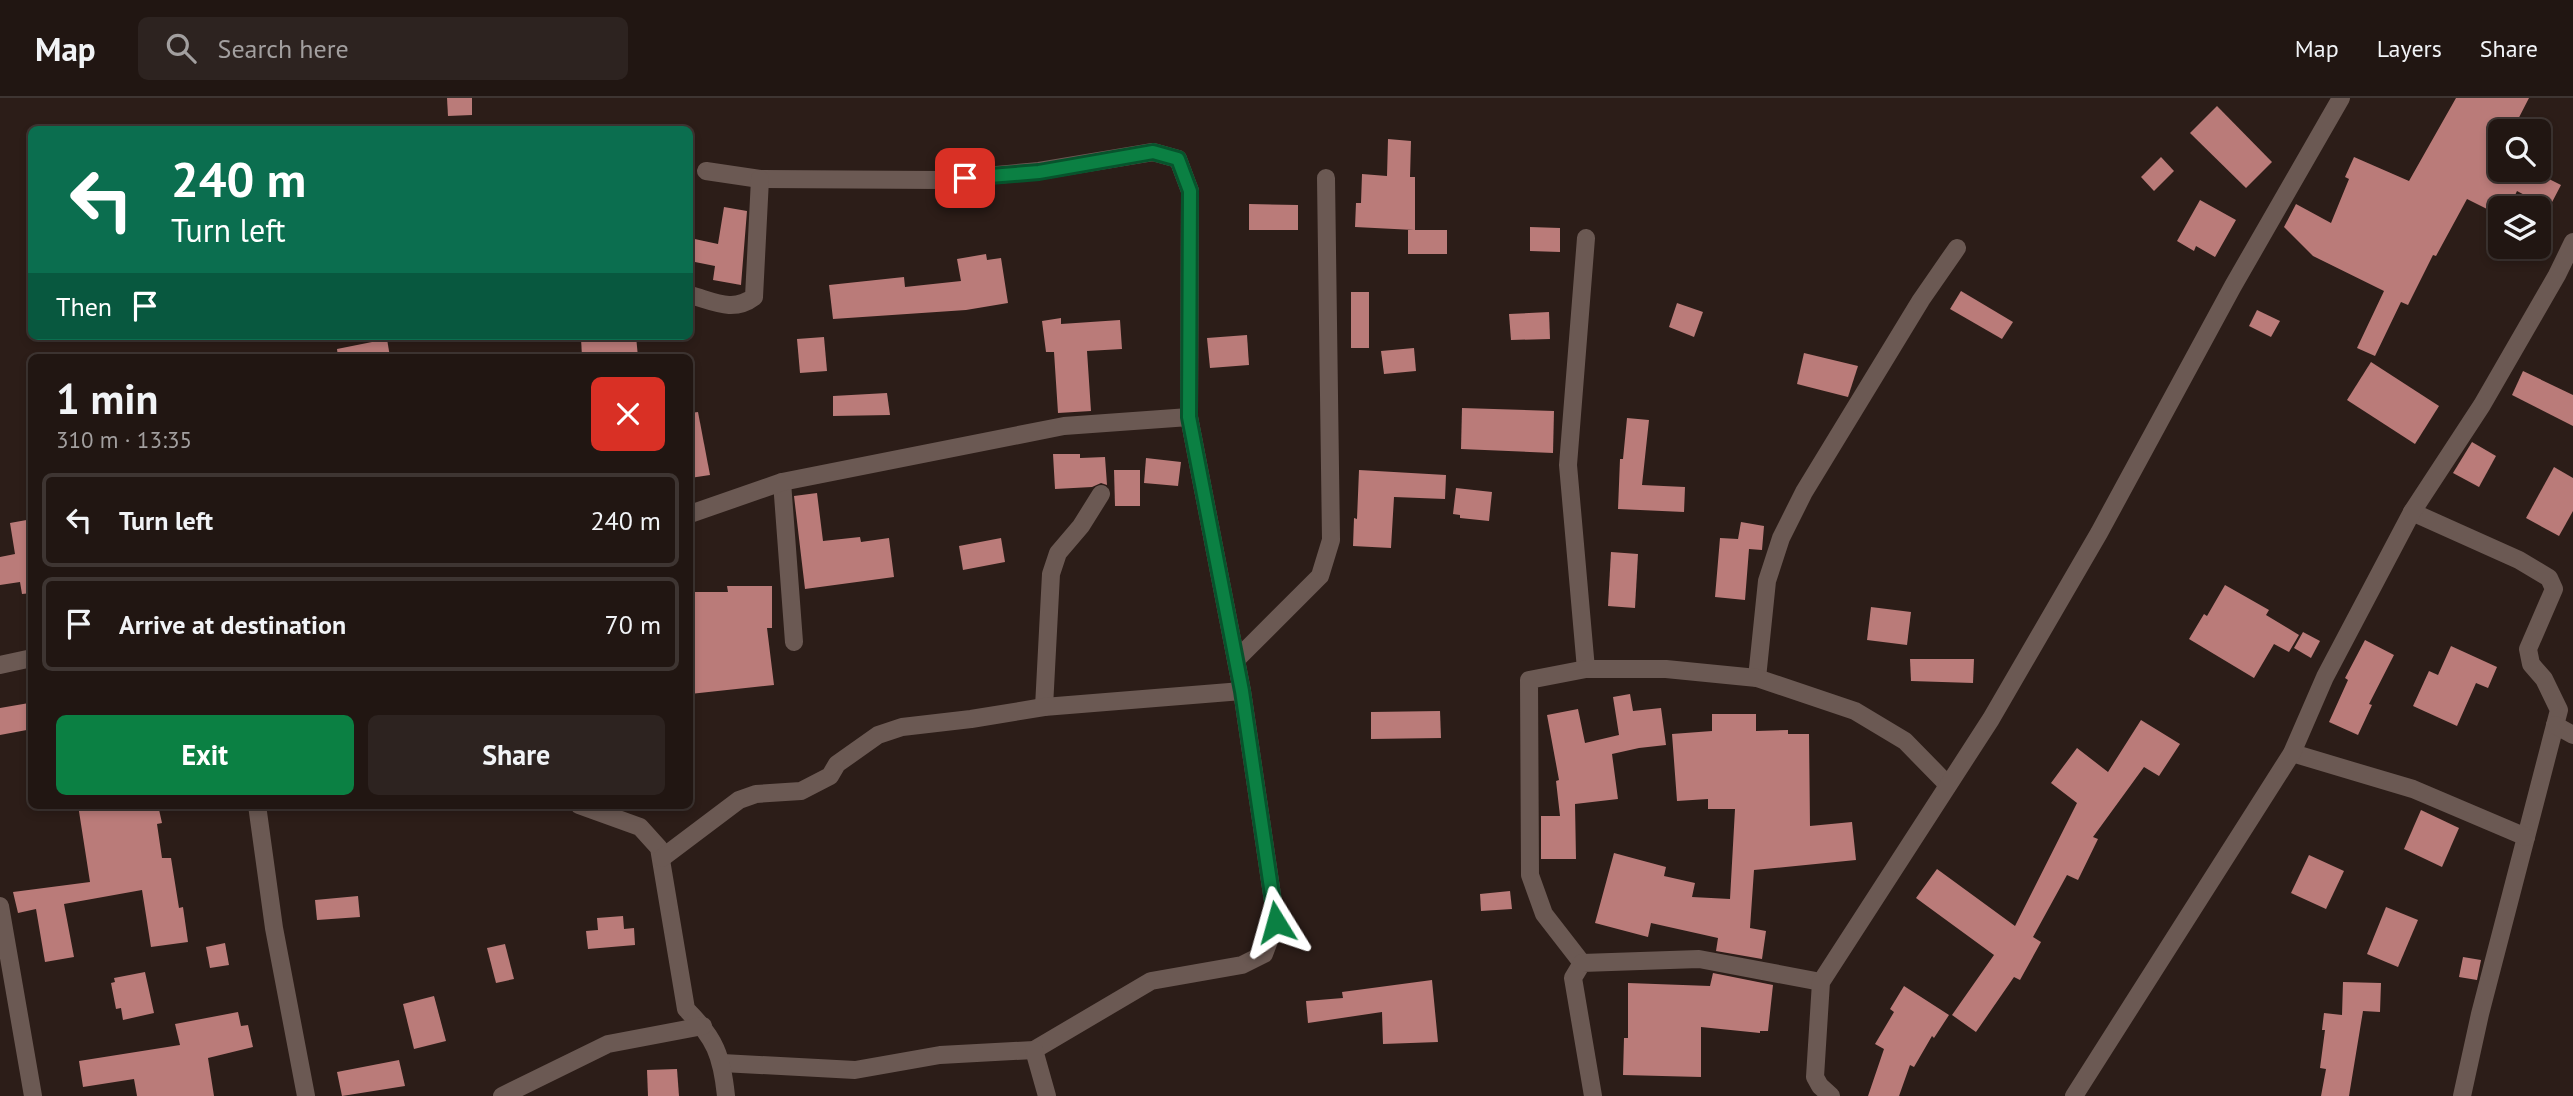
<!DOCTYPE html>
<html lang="en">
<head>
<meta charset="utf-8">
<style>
	body { margin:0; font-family:"PT Sans",sans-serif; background:#2d2320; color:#f1f3f6; height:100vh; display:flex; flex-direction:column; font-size:26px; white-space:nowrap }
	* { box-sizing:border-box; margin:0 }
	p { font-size:23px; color:#a29f9f }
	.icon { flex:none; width:38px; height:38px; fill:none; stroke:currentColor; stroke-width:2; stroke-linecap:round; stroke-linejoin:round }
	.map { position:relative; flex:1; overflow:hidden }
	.drawer { position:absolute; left:28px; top:256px; width:665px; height:455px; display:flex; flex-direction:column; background:#211612; border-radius:10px; box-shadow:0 4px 10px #0003,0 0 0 2px #3e3532 }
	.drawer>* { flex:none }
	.guide { position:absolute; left:28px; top:28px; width:665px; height:214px; border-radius:10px; box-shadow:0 4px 10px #0003,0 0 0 2px #3e3532; background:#0b6e4f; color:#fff; overflow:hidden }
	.controls { position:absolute; left:2488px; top:21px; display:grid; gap:14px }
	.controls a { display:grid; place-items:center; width:63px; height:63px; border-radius:10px; background:#211612; box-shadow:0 4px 10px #0003,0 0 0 2px #3e3532; font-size:35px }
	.pin { position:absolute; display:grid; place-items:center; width:60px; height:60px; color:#fff; margin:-30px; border-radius:14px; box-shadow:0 4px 10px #0006 }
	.me { position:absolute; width:77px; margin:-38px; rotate:352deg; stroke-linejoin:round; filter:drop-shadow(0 0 5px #0008) }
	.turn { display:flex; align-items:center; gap:24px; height:147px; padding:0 28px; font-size:32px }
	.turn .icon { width:91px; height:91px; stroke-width:2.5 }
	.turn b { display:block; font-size:49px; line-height:60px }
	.then { display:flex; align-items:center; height:66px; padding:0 28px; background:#0003; gap:14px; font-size:26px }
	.round { display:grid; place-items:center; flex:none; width:74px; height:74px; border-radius:10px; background:#2d2320 }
	.head { display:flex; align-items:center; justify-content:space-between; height:119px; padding:0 28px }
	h1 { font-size:42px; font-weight:700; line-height:52px }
	.action { display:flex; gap:14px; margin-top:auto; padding:14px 28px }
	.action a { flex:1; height:80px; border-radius:10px; background:#0b8043; color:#fff; font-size:28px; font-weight:700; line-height:80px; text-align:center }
	.action a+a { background:#2d2320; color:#f1f3f6 }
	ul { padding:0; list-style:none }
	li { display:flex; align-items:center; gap:21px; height:94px; margin:0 14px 10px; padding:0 14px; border:4px solid #3e3532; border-radius:10px }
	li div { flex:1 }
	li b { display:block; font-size:26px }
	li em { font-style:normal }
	header { display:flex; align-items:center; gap:42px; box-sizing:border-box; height:98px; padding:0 35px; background:#211612; border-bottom:2px solid #3e3532 }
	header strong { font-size:33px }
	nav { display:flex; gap:38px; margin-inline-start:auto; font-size:24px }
	.search { width:490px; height:63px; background:#2d2320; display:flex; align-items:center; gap:18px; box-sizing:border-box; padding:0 24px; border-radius:10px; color:#a29f9f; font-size:26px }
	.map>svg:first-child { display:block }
</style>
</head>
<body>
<header>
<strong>Map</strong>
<div class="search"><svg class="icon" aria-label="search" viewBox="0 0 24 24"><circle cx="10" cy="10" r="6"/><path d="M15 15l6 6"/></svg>Search here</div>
<nav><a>Map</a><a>Layers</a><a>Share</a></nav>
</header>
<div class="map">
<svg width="2573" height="998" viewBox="0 0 2573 998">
	<rect width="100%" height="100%" fill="#2c1d18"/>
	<g fill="#ba7b79">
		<path d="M447 0H472V17L448 18Z"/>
		<path d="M2456 0H2529L2512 33H2501V72H2531L2561 87 2549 110 2517 93 2509 110H2501L2499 117 2467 101 2436 158 2433 157 2408 207 2401 204 2375 258 2357 250 2384 193 2313 158 2284 129 2296 106 2331 125 2349 81 2345 79 2354 59 2409 83Z"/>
		<path d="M2217 8 2272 64 2246 90 2190 35Z"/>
		<path d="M1388 41 1411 43 1410 79H1415V132H1447V156H1408V132H1414L1355 129 1356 105H1361L1362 76 1387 78Z"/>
		<path d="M2161 59 2174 73 2154 93 2141 79Z"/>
		<path d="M2200 102 2236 122 2215 159 2196 148 2194 153 2177 143Z"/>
		<path d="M1249 106 1298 107V132H1249Z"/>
		<path d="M724 109 747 113 741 187 713 182 715 168 690 163V140L718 146Z"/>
		<path d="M1530 129 1560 130V154L1530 153Z"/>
		<path d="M986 156 987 162 1001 160 1008 205 966 212 833 221 829 187 904 179 905 189 961 183 957 161Z"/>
		<path d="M1961 193 2013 224 2002 241 1950 211Z"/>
		<rect x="1351" y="194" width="18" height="56"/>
		<path d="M1677 205 1703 214 1694 239 1669 229Z"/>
		<path d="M2257 212 2280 223 2271 239 2249 228Z"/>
		<path d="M1549 214 1550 241 1511 242 1509 216Z"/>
		<path d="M1061 220V226L1120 222 1122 251 1087 253 1091 313 1058 315 1054 254H1046L1042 223Z"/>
		<path d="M1247 237 1249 267 1210 270 1207 240Z"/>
		<path d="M602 238H636L638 259H582L581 240Z"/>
		<path d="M824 239 827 273 800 275 797 241Z"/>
		<path d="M387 241 390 259H338L337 251Z"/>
		<path d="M1414 250 1416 273 1384 276 1381 253Z"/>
		<path d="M1804 255 1858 268 1848 299 1797 286Z"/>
		<path d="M2371 264 2439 308 2415 346 2347 302Z"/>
		<path d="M2523 273 2573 297V328L2512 297Z"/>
		<path d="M887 295 890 317 833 318V298Z"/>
		<path d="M1462 310 1554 313 1553 355 1461 351Z"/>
		<path d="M698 314 710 377 690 380V315Z"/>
		<path d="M1627 320 1649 322 1642 387 1685 389 1684 414 1618 411 1620 361H1623Z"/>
		<path d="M2472 344 2496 358 2479 389 2453 375Z"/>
		<path d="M1053 356H1080V360L1105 359 1107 387 1101 385 1092 389 1055 391Z"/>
		<path d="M1146 360 1181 364 1178 388 1144 385Z"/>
		<path d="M2554 369 2573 380V413L2559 438 2526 420Z"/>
		<path d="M1114 372H1140V408H1115Z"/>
		<path d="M1359 372 1446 377 1445 401 1394 399 1391 450 1353 448 1354 420 1357 421Z"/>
		<path d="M1456 390 1492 394 1489 423 1460 420V417L1453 416Z"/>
		<path d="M817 395 823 443 860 439 861 444 889 440 894 479 805 491 794 398Z"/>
		<path d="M32 421V495L22 496 20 484 0 487V459L15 456 10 425Z"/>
		<path d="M1741 424 1764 428 1762 452 1749 451 1745 502 1715 499 1720 440 1738 441Z"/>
		<path d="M1001 440 1005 464 963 472 959 448Z"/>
		<path d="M1611 454 1638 456 1635 510 1608 508Z"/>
		<path d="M2225 487 2269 512 2266 517 2299 537 2289 554 2274 546 2254 580 2189 541 2204 516 2207 518Z"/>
		<path d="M727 488H772V530H767L774 587 690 596V494H728Z"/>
		<path d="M1871 509 1911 514 1907 547 1867 542Z"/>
		<path d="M2303 534 2320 543 2311 560 2294 550Z"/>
		<path d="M2365 542 2394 557 2369 606 2372 607 2358 637 2329 624 2348 582 2345 580Z"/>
		<path d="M2451 548 2497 569 2488 590 2476 585 2457 628 2413 608 2429 573 2438 577Z"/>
		<path d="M1910 561H1974L1973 585 1911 583Z"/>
		<path d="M1630 596 1633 613 1661 610 1666 647 1639 650 1612 656 1618 701 1575 706 1576 761H1541V718H1560L1556 683 1559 682 1547 617 1578 611 1585 645 1619 637 1613 599Z"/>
		<path d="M29 605 32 631 0 637V610Z"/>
		<path d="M1440 613 1441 640 1371 641V614Z"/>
		<path d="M1712 616H1756V633L1788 632V636H1809L1810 728 1852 724 1856 762 1754 772 1750 830 1766 833 1762 861 1716 853 1718 840 1651 825 1648 839 1595 825 1614 755 1666 769 1664 778 1695 785 1692 799 1730 801 1735 711H1708V701L1677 703 1672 636 1712 633Z"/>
		<path d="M2141 622 2180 646 2159 678 2144 669 2093 739 2098 741 2078 782 2067 777 2033 839 2041 844 2020 882 2014 879 1976 934 1952 917 1994 857 1916 800 1937 771 2015 828 2077 705 2051 685 2077 650 2108 674Z"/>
		<path d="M78 707H158L162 725 157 726 162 760H171L179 810 183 809 188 844 151 849 142 792 64 806 74 859 45 864 36 811 18 815 13 794 90 784Z"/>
		<path d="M2421 712 2459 730 2442 769 2404 751Z"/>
		<path d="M2309 757 2344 773 2326 811 2291 795Z"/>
		<path d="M1510 793 1512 811 1481 813 1480 796Z"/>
		<path d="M358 798 360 819 317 822 315 802Z"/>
		<path d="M2386 809 2418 822 2398 869 2367 856Z"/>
		<path d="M623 818 624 831 634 830 635 847 588 851 586 833 598 832 597 820Z"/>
		<path d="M225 845 229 867 210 870 206 849Z"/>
		<path d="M505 846 514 881 496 885 487 850Z"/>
		<path d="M2463 859 2481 862 2477 882 2459 879Z"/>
		<path d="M145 874 154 915 123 922 121 910 116 911 111 885 115 884 114 880Z"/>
		<path d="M1713 875 1773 887 1768 933H1760V935L1701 929V979L1623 977 1624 940H1628V885L1710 888Z"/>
		<path d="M1432 882 1438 944 1383 946 1382 914 1308 925 1306 903 1343 900 1342 894Z"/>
		<path d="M2343 884 2381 885 2380 914 2363 913 2349 998H2321L2326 971 2320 970 2325 932H2322L2324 915 2342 917Z"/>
		<path d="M1904 888 1949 917 1934 940 1932 938 1914 969 1910 967 1899 998H1868L1884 951 1875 946 1894 914 1890 911Z"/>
		<path d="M434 898 446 943 414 951 403 906Z"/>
		<path d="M238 914 241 928 248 927 253 949 208 960 214 998H137L134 981 83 989 79 963 180 947 175 926Z"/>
		<path d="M399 962 405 988 342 998 337 974Z"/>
		<path d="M677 971 679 998H648L647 972Z"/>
	</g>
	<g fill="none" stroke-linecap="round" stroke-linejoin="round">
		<g stroke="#6b5953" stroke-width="18">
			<path d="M706 73 760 81 941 82 1039 73 1153 54 1178 61 1190 93 1189 319 1242 593 1276 824 1264 856 1242 867 1151 883 1034 952 940 957 855 972 722 965"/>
			<path d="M690 197C713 203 733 215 754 199L760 81"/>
			<path d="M782 384 794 544"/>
			<path d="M2412 414 2519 462 2549 480 2554 491 2528 551 2531 566 2544 581 2559 612 2480 916 2462 998"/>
			<path d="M690 416 782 384 1064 328 1189 319"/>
			<path d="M1236 562 1320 478 1331 442 1326 80"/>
			<path d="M0 567 32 560"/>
			<path d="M1586 571 1568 367 1586 140"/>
			<path d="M1757 580 1767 483 1781 440 1804 394 1921 202 1957 150"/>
			<path d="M1044 609 1051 476 1058 455 1081 428 1101 396"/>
			<path d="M2555 627 2573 637"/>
			<path d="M2292 655 2413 691 2526 739"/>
			<path d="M257 707 274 830 306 998"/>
			<path d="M579 707 640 729 659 750 686 911C715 940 722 958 726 998"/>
			<path d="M662 760 739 702 756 696 801 693 830 678 837 666 878 637 902 629 971 621 1044 609 1242 593"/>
			<path d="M0 808 33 998"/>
			<path d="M1582 865 1544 816 1530 777 1529 582 1586 571H1666L1757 580 1855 613 1905 643 1948 687"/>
			<path d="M1034 952 1047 998"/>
			<path d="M502 998 608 946 703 928"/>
			<path d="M1593 998 1573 880 1582 865 1699 861 1821 884"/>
			<path d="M1831 998 1820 988 1815 979 1821 884 1991 621 2099 435 2233 188 2341 0"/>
			<path d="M2074 998 2292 655 2325 579 2412 414 2482 307 2557 177 2573 144"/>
		</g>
	</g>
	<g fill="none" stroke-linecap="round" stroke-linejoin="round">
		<g stroke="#07532c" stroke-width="18">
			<path id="route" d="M965 80 1039 74 1153 54 1178 61 1190 93 1189 319 1242 593 1276 824"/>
		</g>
		<use href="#route" stroke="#0b8043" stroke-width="12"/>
	</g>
</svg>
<div class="controls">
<a><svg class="icon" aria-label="search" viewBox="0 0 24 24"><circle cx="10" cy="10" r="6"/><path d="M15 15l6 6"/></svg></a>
<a><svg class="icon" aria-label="layers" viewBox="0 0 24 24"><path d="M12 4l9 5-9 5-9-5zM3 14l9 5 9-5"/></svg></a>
</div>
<div class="pin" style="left:965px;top:80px;background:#d93025"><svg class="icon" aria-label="arrive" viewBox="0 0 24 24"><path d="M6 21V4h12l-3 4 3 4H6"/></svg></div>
<svg class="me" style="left:1276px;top:824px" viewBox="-20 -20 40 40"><path d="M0-17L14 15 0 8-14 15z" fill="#0b8043" stroke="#fff" stroke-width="4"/></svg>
<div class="guide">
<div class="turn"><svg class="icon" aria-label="left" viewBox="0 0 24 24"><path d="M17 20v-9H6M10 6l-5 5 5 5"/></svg><div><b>240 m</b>Turn left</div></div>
<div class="then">Then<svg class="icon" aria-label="arrive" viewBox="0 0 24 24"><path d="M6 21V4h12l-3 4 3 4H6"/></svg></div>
</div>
<section class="drawer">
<div class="head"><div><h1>1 min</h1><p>310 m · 13:35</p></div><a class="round" style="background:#d93025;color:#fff"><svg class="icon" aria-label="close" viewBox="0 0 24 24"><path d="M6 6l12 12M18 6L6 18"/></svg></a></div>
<ul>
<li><svg class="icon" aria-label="left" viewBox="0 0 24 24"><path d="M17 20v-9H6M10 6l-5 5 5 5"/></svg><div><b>Turn left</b></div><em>240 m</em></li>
<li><svg class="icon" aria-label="arrive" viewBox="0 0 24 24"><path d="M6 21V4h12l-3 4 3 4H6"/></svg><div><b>Arrive at destination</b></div><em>70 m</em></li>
</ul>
<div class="action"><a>Exit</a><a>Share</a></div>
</section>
</div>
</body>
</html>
